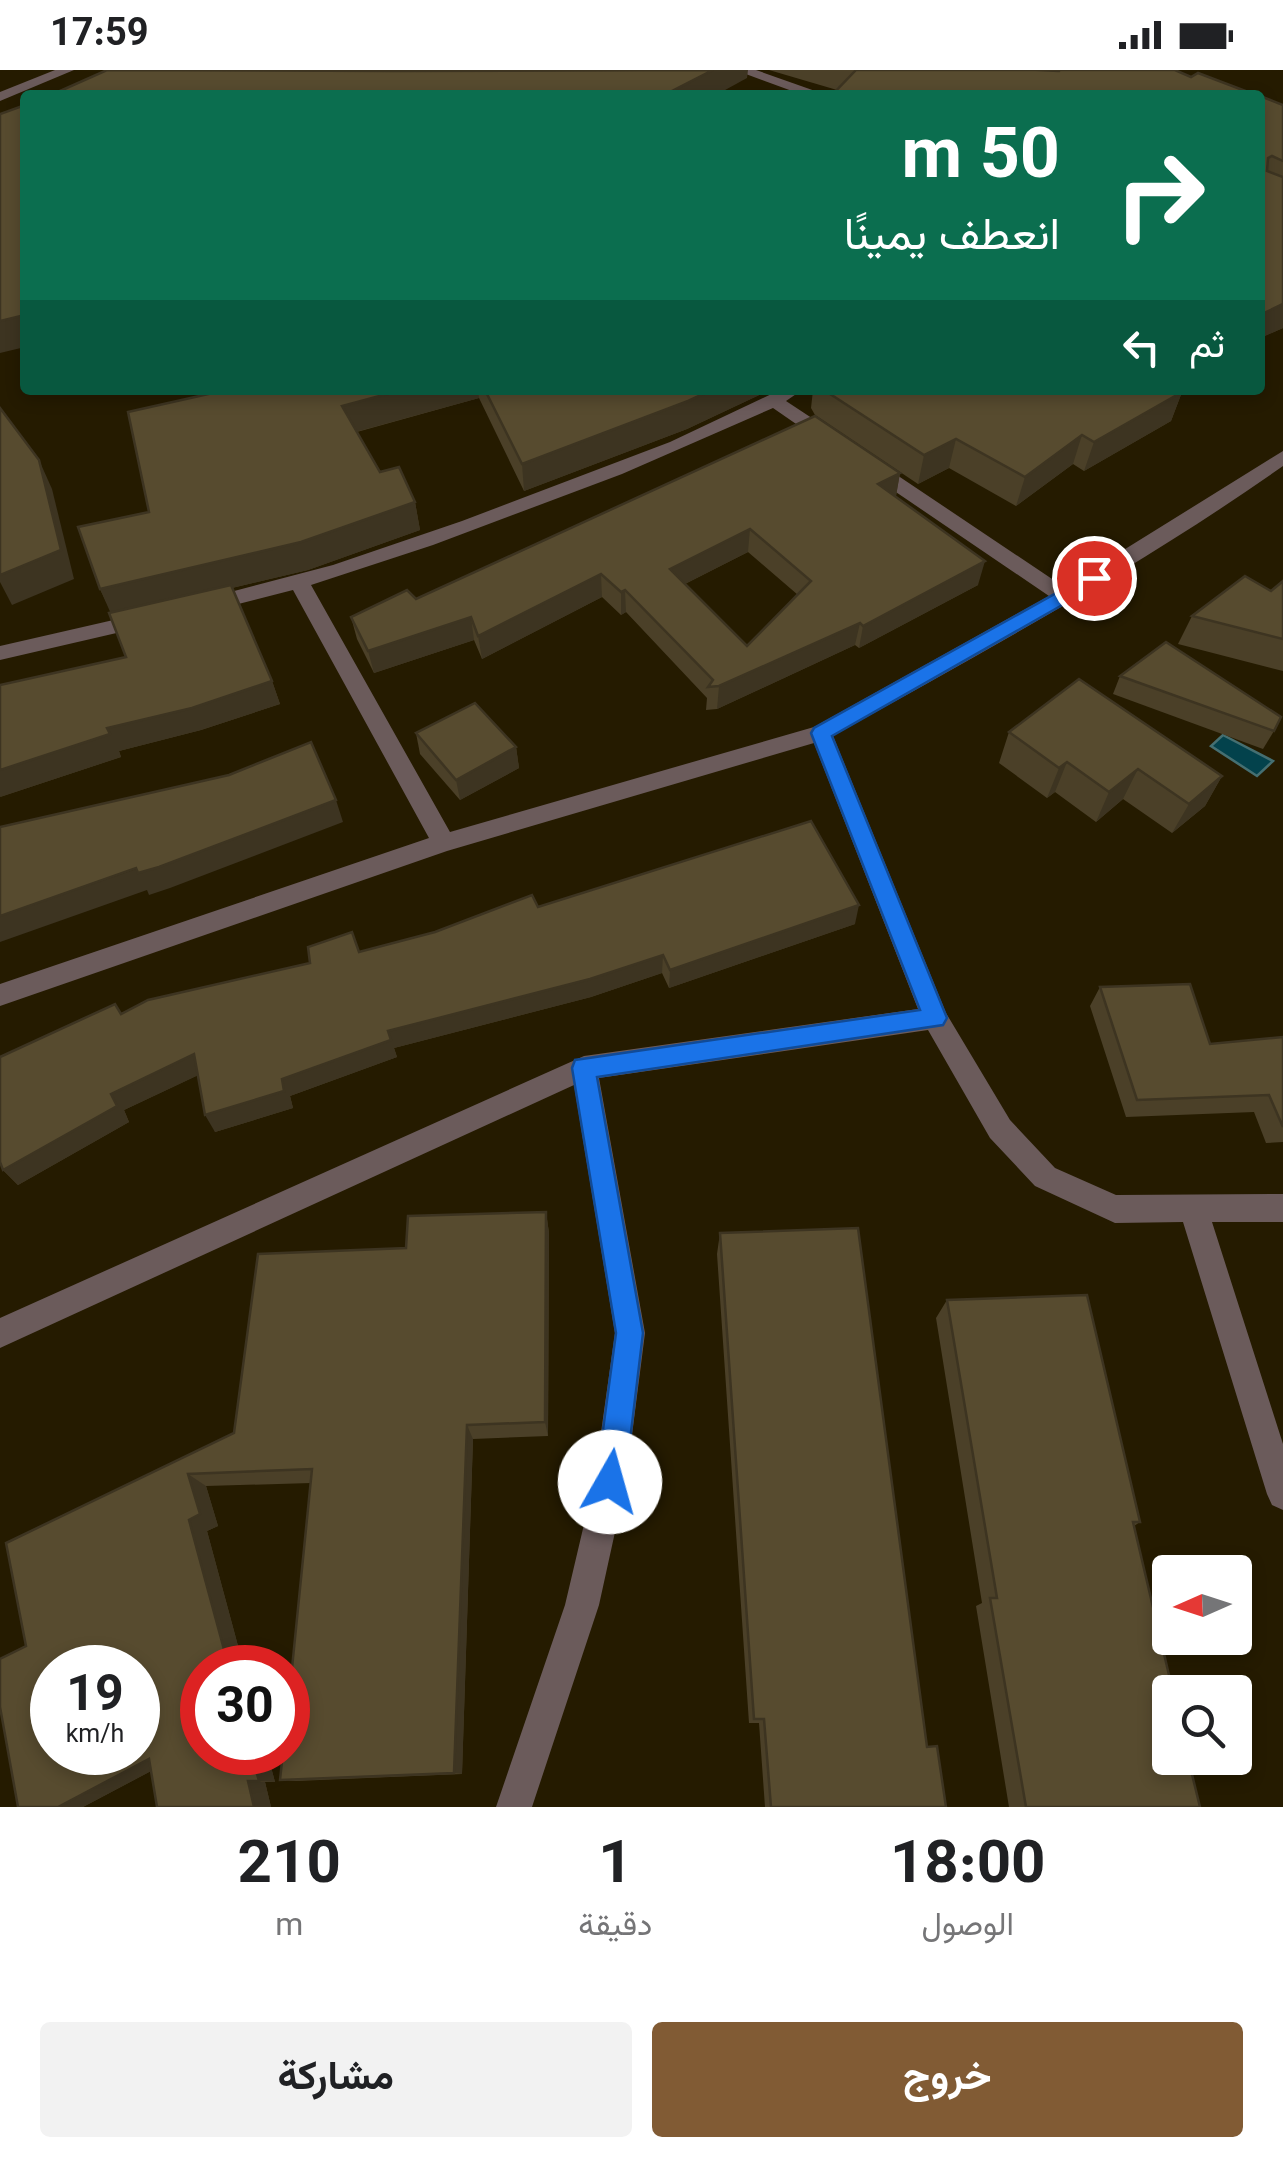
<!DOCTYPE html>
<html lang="ar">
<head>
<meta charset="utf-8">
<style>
	body { margin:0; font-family:Georgia,Vazirmatn,serif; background:#f2f2f2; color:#202124; direction:rtl; height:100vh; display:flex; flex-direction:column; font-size:38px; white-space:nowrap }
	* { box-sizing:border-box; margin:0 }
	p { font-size:32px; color:#757577 }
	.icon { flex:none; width:55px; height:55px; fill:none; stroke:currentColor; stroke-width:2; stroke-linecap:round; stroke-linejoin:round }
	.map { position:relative; height:1737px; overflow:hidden; direction:ltr }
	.details { display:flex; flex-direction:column; background:#fff; flex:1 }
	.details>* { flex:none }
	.guide { position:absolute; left:20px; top:20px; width:1245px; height:305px; border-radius:10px; box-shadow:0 5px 15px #0003; direction:rtl; background:#0b6e4f; color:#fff; overflow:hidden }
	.needle { width:65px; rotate:267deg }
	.controls { position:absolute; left:1152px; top:1485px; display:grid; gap:20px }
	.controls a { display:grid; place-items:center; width:100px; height:100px; border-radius:10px; background:#fff; box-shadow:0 5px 15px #0003; font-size:50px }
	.speed { position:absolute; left:30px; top:1575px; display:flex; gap:20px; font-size:50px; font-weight:700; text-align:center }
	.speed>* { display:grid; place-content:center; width:130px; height:130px; border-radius:50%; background:#fff; box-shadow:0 5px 15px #0003; line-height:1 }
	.speed small { font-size:25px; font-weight:400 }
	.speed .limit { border:15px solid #d22; background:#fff; color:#111 }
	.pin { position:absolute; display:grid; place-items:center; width:85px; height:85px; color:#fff; margin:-42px; border:5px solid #fff; border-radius:50%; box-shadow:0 2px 10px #0007 }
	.me { position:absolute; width:110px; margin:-55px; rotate:7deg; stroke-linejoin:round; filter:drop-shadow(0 0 8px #0008) }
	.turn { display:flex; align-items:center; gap:35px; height:210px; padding:0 40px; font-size:45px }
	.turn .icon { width:130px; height:130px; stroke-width:2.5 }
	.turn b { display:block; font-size:70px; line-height:85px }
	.then { display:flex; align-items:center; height:95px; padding:0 40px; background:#0003; gap:20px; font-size:38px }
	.eta { display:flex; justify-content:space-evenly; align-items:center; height:170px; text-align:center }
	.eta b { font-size:60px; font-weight:700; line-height:70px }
	.primary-button { display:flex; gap:20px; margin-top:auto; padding:20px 40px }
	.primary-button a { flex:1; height:115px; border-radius:10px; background:#815b34; color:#fff; font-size:40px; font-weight:700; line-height:115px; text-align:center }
	.primary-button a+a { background:#f2f2f2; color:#202124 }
	.status { display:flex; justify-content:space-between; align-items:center; height:70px; padding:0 50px; background:#fff; direction:ltr }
	.status svg { height:28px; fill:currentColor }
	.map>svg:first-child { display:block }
</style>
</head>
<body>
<div class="status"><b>17:59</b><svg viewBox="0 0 49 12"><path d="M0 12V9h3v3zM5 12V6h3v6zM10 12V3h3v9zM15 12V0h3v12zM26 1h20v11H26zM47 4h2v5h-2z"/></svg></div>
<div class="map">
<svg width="1283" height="1737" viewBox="0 0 1283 1737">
	<rect width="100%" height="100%" fill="#251b00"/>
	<path fill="#03424c" stroke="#456f71" stroke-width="2.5" d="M1223 665 1273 691 1257 706 1211 676Z"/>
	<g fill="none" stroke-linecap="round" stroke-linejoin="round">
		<g fill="#6b5b5b" fill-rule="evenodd">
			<path d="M55 0H74L0 31V22Z"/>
			<path d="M735 0H756L818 22 803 25Z"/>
			<path d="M780 320H802L786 331 839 366V374H825L773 338 622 404 433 475 311 515 450 762 814 657 1049 526 862 399V391H876L1064 517 1283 381V396C1140 497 986 580 833 666L946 943 1010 1050 1055 1098 1116 1125 1283 1124V1152H1212L1283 1374V1440L1272 1435 1267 1424 1183 1152 1115 1153 1035 1116 990 1068 928 960 599 1008 645 1263 626 1412 599 1535 532 1737H496L565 1535 594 1412 615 1263 574 1015 0 1278V1248L584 986 918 939 814 673 447 781 0 936V914L429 768 293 520 207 542 200 540 197 535 200 530 333 495 462 451 670 372Z"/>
			<path d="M144 543 154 550 151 555 0 590V576Z"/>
		</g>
	</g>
	<g fill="#4b4028" fill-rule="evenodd">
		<path d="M769 0H1175L1191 7 1256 25 837 20Z"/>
		<path d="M1260 26 1283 35V258L1260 268Z"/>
		<path d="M226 320H770L687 359 524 421 479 328 357 362 380 402 415 432 420 460 308 500 232 518 272 611 280 634 201 660 119 681 121 687 0 727 126 587 111 542 100 519Z"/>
		<path d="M813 320H1183L1180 321 1182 322 1171 351 1084 401 1073 394 1016 436 949 398 918 414 815 345 811 338Z"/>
		<path d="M900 403 896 426 978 515 859 578 855 575 717 639 706 640 707 628 626 542 621 545 602 527 482 589 474 570 374 603 357 569 351 547ZM748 482 798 525 747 576 685 514Z"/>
		<path d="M1283 511V601L1178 574 1192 546 1271 521Z"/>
		<path d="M1120 606 1274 661 1263 679 1113 624Z"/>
		<path d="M1009 662 1222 706 1205 736 1172 763 1123 729 1096 752 1055 722 1047 728 999 693Z"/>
		<path d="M416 663 516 677 519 698 460 730 420 684Z"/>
		<path d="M538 837 855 854 669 918 662 903 591 927 394 978 397 987 290 1026 293 1038 215 1062 198 1005 124 1040 129 1052 18 1115 3 1100 121 944Z"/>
		<path d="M1100 917 1210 974 1283 967V1072L1266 1073 1254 1042 1126 1047 1090 936Z"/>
		<path d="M546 1142 549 1163 548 1366 473 1369 462 1704 296 1711 280 1710 311 1413 206 1416 218 1456 207 1461 244 1598H202V1682H267L275 1712H265L271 1737 151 1701 83 1737H18L26 1576 6 1473 234 1363 406 1178Z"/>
		<path d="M720 1163 927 1677 946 1737H765L759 1653H749L717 1184Z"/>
		<path d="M947 1230 1140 1452 1134 1456 1200 1737H1009L976 1536 982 1533 936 1248Z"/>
	</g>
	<g fill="#3d3421">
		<path d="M713 0H748L747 8 716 25H664Z"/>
		<path d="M1283 234V258L1260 268V245Z"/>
		<path d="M25 245V277L0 283V251Z"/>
		<path d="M402 320H478L479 328 348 364 342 336Z"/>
		<path d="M712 320H770L687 359 524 421 522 394Z"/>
		<path d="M1161 320H1183L1179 322H1182L1171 351 1084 401 1094 372Z"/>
		<path d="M1082 365 1073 394 1016 436 1025 407Z"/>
		<path d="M956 369 949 398 918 414 924 385Z"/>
		<path d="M39 390 52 419 74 509 12 535 0 512V505Z"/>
		<path d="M900 403 896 426 878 414Z"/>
		<path d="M415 432 420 460 308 500 112 546 100 519Z"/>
		<path d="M750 459 748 482 669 522 670 499Z"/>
		<path d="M985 491 978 515 859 578 863 556Z"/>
		<path d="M601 504 602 527 482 589 478 566Z"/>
		<path d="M625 520 626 542 621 545V522Z"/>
		<path d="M471 547 474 570 374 603 368 581Z"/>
		<path d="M860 553 855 575 717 639 719 616Z"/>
		<path d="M272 611 280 634 201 660 119 681 121 687 0 727V700L107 658Z"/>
		<path d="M516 677 519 698 460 730 456 710Z"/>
		<path d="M1067 692 1055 722 1047 728 1059 698Z"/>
		<path d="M1138 699 1123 729 1096 752 1109 722Z"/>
		<path d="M1222 706 1205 736 1172 763 1189 734Z"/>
		<path d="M336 730 343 752 170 818 149 825 147 820 0 872V846Z"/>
		<path d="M859 835 855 854 669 918 670 900Z"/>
		<path d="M663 885 662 903 591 927 394 978 397 987 290 1026 293 1038 215 1062 205 1045 388 961Z"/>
		<path d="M194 984 205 1002 124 1040 129 1052 18 1115 3 1100 111 1024Z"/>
		<path d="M546 1142 549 1163 548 1366 545 1352Z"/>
		<path d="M467 1355 473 1369 462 1704 454 1703Z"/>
		<path d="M188 1404 206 1416 218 1456 207 1461 244 1598H229L189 1450Z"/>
		<path d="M251 1682H267L275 1712 259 1711Z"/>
		<path d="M149 1689 170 1691 83 1737H58Z"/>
		<path d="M248 1711 265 1712 271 1737H254Z"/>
	</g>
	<g fill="#574b2f" stroke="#3d3421" stroke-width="2.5" fill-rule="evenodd">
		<path d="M107 0 396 1 713 0 664 25H51Z"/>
		<path d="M856 0H1036L1059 1 1060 0H1175L1191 7 1198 3 1256 25H832Z"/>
		<path d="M1260 26 1283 35V91L1272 86 1268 88 1267 101 1283 107V234L1260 245Z"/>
		<path d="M25 35V245L0 251V44Z"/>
		<path d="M226 320H402L342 336 380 402 399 397 415 432 301 472 100 519 78 457 149 442 128 342Z"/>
		<path d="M485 320H712L688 331 522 394Z"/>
		<path d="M824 320H1177L1182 322 1094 372 1082 365 1025 407 956 369 924 385Z"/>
		<path d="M0 338 39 390 61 480 0 505Z"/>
		<path d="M815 346 900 403 878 414 985 491 863 556 860 553 719 616 708 617 713 610 625 520 621 522 601 504 478 566 471 547 368 581 351 547 407 520 416 529ZM750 459 811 511 747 576 670 499Z"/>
		<path d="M1245 506 1271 521 1283 511V569L1192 546Z"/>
		<path d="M231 515 272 611 192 638 107 658 110 664 0 700V615L126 587 109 543Z"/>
		<path d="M1166 572 1281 647 1274 661 1120 606Z"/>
		<path d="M1079 609 1222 706 1189 734 1138 699 1109 722 1067 692 1059 698 1009 662Z"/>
		<path d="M475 633 516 677 456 710 416 663Z"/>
		<path d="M311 672 336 730 159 797 138 803 136 798 0 846V757L229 705Z"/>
		<path d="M811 751 859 835 670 900 663 885 590 909 388 961 391 970 282 1009 284 1021 205 1045 194 984 111 1024 117 1036 3 1100 0 1092V987L115 934 121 944 148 930 310 893 308 877 352 862 359 882 435 862 532 825 538 837Z"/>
		<path d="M1190 914 1210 974 1283 967V1057L1269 1025 1137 1030 1100 917Z"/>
		<path d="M546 1142 545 1352 467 1355 454 1703 280 1710 283 1682H288V1638L312 1399 188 1404 200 1444 189 1450 229 1598H202V1682H251L259 1711H248L254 1737H157L149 1689 58 1737H18L0 1637V1589L26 1576 6 1473 234 1363 258 1184 406 1178 408 1146ZM52 1598H138V1682H52Z"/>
		<path d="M858 1158 927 1677 937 1676 946 1737H771L764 1649H754L720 1163Z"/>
		<path d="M1087 1225 1140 1452H1133L1173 1622H1170V1688H1188L1200 1737H1026L990 1528H997L947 1230Z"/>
	</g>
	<path fill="#1a73e8" stroke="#114b97" stroke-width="2.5" d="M1094 502 1103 508 1101 513 832 666 947 948 943 955 597 1007 643 1263 625 1412 621 1422 610 1427 600 1422 596 1412 616 1263 572 998 575 990 920 940 811 663 814 658Z"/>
</svg>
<div class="controls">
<a><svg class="needle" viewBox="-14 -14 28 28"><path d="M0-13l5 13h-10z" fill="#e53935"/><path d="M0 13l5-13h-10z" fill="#757577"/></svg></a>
<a><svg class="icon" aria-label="search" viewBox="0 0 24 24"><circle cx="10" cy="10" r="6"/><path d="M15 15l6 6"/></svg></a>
</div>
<div class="speed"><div>19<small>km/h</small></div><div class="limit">30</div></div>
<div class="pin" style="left:1094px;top:508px;background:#d93025"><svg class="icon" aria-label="arrive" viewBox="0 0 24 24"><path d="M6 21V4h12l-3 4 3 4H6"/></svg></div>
<svg class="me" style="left:610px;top:1412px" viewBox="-20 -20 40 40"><circle r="19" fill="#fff"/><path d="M0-13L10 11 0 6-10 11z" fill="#1a73e8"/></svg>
<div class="guide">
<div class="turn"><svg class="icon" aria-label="right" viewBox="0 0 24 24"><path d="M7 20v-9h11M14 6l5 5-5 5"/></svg><div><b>50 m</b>انعطف يمينًا</div></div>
<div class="then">ثم<svg class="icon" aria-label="left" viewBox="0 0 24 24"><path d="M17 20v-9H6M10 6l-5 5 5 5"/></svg></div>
</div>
</div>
<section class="details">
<div class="eta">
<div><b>18:00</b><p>الوصول</p></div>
<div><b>1</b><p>دقيقة</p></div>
<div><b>210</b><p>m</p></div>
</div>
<div class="primary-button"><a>خروج</a><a>مشاركة</a></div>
</section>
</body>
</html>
